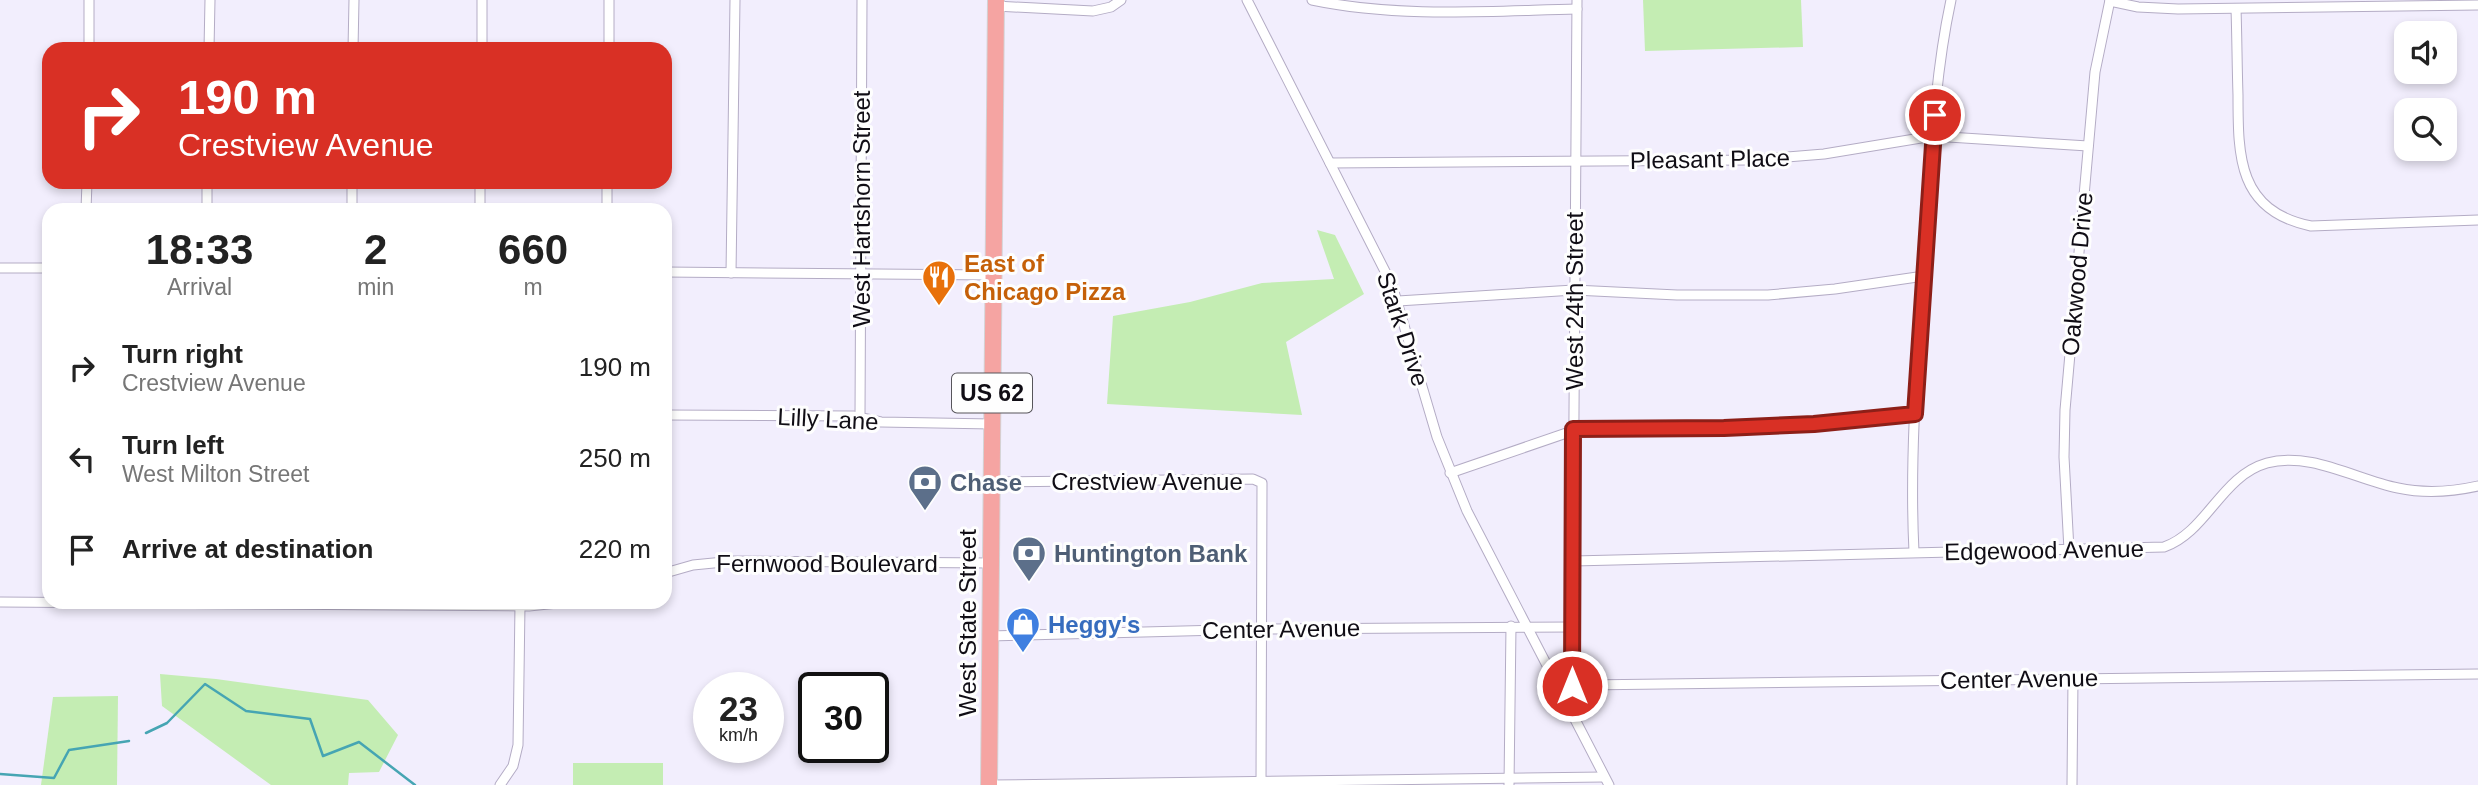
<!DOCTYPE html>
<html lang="en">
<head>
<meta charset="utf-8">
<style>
	body { margin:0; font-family:Arial,sans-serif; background:#f2f2f2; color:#222; height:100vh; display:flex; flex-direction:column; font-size:26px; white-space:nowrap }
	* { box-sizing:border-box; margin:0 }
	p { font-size:23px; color:#767676 }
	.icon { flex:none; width:38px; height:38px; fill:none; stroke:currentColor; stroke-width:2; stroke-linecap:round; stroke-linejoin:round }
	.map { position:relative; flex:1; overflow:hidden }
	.details { position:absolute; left:42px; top:203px; width:630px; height:406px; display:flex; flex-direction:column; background:#fff; border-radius:21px; box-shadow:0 4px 10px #0003 }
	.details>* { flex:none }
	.top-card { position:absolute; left:42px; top:42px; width:630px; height:147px; border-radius:21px; box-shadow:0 4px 10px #0003; background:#d93025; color:#fff; overflow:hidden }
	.buttons { position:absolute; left:2394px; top:21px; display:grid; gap:14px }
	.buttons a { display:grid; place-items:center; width:63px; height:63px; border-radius:14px; background:#fff; box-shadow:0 4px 10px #0003; font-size:35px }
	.speed { position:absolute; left:693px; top:672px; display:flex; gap:14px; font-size:35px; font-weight:700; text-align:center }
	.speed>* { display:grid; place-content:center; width:91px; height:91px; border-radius:50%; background:#fff; box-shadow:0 4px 10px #0003; line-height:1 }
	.speed small { font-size:18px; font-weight:400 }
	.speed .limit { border:4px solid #111; border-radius:10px; background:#fff; color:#111 }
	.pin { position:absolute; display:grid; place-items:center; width:60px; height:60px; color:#fff; margin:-30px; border:4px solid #fff; border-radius:50%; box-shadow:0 2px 7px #0007 }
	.me { position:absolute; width:77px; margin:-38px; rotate:0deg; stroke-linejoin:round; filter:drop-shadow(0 0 5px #0008) }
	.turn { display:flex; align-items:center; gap:24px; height:147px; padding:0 21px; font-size:32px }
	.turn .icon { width:91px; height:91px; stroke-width:2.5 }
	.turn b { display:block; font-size:49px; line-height:60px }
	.eta { display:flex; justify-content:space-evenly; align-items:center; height:119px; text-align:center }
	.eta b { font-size:42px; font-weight:600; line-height:49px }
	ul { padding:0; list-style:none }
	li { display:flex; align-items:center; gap:21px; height:91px; padding:0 21px }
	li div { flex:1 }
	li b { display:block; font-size:26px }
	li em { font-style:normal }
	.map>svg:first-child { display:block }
</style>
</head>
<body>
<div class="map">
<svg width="2478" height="785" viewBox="0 0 2478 785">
	<rect width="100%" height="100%" fill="#f2eefd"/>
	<g fill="#c4edb3">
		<path d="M1643 0H1801L1803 47 1645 51Z"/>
		<path d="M1317 230 1335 235 1364 294 1286 342 1302 415 1107 404 1113 316 1190 302 1262 283 1334 279Z"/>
		<path d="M160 674 216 679 368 700 398 735 379 772 349 773 348 785H271L162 706Z"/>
		<path d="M118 696 117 785H41L53 697Z"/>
		<rect x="573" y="763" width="90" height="22"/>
	</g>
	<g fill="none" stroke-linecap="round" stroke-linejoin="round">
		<g stroke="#46a5b3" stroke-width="2.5">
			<path d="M146 733 167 723 205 684 246 711 310 719 323 756 359 742 415 785"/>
			<path d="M0 774 54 778 69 750 129 741"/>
		</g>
		<g stroke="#b4acc5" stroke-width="11">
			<g id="street">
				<path d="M1247 0 1392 285 1437 437 1467 511 1609 785"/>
				<path d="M1312 0C1399 18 1489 11 1577 9"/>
				<path d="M2110 1 2138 7 2178 9 2478 5"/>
				<path d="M996 6 1093 11 1111 7 1121 0"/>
				<path d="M2236 9C2237 37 2237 66 2238 95 2238 157 2238 211 2311 226L2478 220"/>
				<path d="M89 49V0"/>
				<path d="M209 49 210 0"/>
				<path d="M353 49 354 0"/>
				<path d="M482 49V0"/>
				<path d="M609 49V0"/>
				<path d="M1330 163 1750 160 1824 154 1933 136 2088 146"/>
				<path d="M86 210 87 182"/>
				<path d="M207 210V182"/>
				<path d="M352 210V182"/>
				<path d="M480 210V182"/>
				<path d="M607 210V182"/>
				<path d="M0 268H49"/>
				<path d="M665 272 993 275"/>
				<path d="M731 273 735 0"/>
				<path d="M1398 301 1574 290 1677 295H1768L1835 289 1924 276"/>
				<path d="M665 415 853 416 881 422 992 424"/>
				<path d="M860 417 862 0"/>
				<path d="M1450 473 1581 428H1724L1814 423 1915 414"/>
				<path d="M991 482 1253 479 1262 483 1261 785"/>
				<path d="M2069 550 2064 457 2065 410 2095 72 2110 0"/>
				<path d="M1914 552C1909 453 1918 353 1925 254 1931 170 1933 83 1951 0"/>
				<path d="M1573 561 2164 547C2207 532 2221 476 2267 463 2310 451 2357 480 2398 488 2426 494 2451 492 2478 486"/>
				<path d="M665 573 693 565 734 561 990 563"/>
				<path d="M0 602 529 606 567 602"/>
				<path d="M990 636 1261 629 1573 627"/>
				<path d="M1572 686 1577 0"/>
				<path d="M1560 688 1585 685 2478 674"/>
				<path d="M500 785 513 766 518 745 520 605"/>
				<path d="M990 785 1604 777"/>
				<path d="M1509 785 1511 626"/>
				<path d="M2072 785 2073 678"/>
			</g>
		</g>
		<g stroke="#d4d3d5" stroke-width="18">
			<path id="highway" d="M989 785 996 0"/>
		</g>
		<use href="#street" stroke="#fff" stroke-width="9"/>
		<use href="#highway" stroke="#f5a4a2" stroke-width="16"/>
	</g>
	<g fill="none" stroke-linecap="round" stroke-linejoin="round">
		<g stroke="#8d1f18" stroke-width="18">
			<path id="route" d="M1572 686 1573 429 1724 428 1814 424 1915 414 1935 115"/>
		</g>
		<use href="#route" stroke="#d93025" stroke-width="12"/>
	</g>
	<defs>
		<g id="restaurant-pin" transform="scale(1.75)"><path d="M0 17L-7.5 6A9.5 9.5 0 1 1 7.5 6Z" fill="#e8710a" stroke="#fefefe"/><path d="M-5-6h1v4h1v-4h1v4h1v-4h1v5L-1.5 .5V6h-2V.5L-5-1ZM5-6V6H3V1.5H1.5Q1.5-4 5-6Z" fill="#fff"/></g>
		<g id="bank-pin" transform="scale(1.75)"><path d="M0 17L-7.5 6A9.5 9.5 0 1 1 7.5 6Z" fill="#5c6f8a" stroke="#fefefe"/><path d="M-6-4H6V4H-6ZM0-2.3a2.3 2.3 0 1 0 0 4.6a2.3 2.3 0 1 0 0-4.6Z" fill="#fff"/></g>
		<g id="shop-pin" transform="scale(1.75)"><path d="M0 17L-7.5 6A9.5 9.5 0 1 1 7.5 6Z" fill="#3f7fe0" stroke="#fefefe"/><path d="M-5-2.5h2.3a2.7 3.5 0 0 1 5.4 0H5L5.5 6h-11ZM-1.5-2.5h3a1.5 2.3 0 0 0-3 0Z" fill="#fff"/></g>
	</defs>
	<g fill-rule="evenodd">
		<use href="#restaurant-pin" x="939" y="277"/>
		<use href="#bank-pin" x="925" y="482"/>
		<use href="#bank-pin" x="1029" y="553"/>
		<use href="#shop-pin" x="1023" y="624"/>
	</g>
	<g text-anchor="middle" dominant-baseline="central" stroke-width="6" stroke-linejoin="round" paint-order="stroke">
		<rect fill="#fefefe" stroke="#57555b" stroke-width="2" x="952" y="373.5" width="80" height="39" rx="5"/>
		<g font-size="23" font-weight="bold" fill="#100d15">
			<text x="992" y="393">US 62</text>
		</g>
		<g font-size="24" fill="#100d15" stroke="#fefefe">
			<text transform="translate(1710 159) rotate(-1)">Pleasant Place</text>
			<text transform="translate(861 209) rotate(-90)">West Hartshorn Street</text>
			<text transform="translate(2077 274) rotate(-85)">Oakwood Drive</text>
			<text transform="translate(1574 301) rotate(-90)">West 24th Street</text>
			<text transform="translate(1403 329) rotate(72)">Stark Drive</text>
			<text transform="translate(828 419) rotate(3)">Lilly Lane</text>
			<text x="1147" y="481">Crestview Avenue</text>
			<text transform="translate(2044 550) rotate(-1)">Edgewood Avenue</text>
			<text x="827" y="563">Fernwood Boulevard</text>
			<text transform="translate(967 623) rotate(-90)">West State Street</text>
			<text transform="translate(1281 629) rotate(-1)">Center Avenue</text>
			<text transform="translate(2019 679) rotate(-1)">Center Avenue</text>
		</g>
		<g font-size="24" font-weight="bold" fill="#c56008" stroke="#fefefe" text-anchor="start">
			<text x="964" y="263">East of<tspan x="964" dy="28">Chicago Pizza</tspan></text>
		</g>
		<g font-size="24" font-weight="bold" fill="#4e5e75" stroke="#fefefe" text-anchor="start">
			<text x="950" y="482">Chase</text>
			<text x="1054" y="553">Huntington Bank</text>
		</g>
		<g font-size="24" font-weight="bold" fill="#366cbe" stroke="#fefefe" text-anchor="start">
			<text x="1048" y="624">Heggy's</text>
		</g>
	</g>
</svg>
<div class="buttons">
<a><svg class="icon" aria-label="sound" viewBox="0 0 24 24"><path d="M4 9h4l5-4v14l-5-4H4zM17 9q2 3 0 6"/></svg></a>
<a><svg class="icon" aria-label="search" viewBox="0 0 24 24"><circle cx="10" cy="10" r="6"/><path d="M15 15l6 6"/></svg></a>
</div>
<div class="speed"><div>23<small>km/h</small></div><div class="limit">30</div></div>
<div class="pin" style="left:1935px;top:115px;background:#d93025"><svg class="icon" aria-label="arrive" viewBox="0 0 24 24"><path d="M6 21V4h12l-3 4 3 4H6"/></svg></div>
<svg class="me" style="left:1572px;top:686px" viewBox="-20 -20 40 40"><circle r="17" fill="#d93025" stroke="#fff" stroke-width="3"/><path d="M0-11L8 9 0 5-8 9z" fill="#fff"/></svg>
<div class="top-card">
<div class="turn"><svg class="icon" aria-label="right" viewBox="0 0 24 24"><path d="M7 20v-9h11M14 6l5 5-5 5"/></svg><div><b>190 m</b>Crestview Avenue</div></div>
</div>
<section class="details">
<div class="eta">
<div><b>18:33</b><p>Arrival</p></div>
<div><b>2</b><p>min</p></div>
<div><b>660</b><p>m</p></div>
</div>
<ul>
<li><svg class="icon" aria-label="right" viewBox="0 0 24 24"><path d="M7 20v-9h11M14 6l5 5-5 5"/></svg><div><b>Turn right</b><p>Crestview Avenue</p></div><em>190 m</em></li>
<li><svg class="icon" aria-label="left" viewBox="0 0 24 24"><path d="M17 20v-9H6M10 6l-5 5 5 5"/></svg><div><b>Turn left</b><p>West Milton Street</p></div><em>250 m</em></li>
<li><svg class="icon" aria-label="arrive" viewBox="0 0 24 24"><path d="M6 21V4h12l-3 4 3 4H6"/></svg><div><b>Arrive at destination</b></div><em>220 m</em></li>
</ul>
</section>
</div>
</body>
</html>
